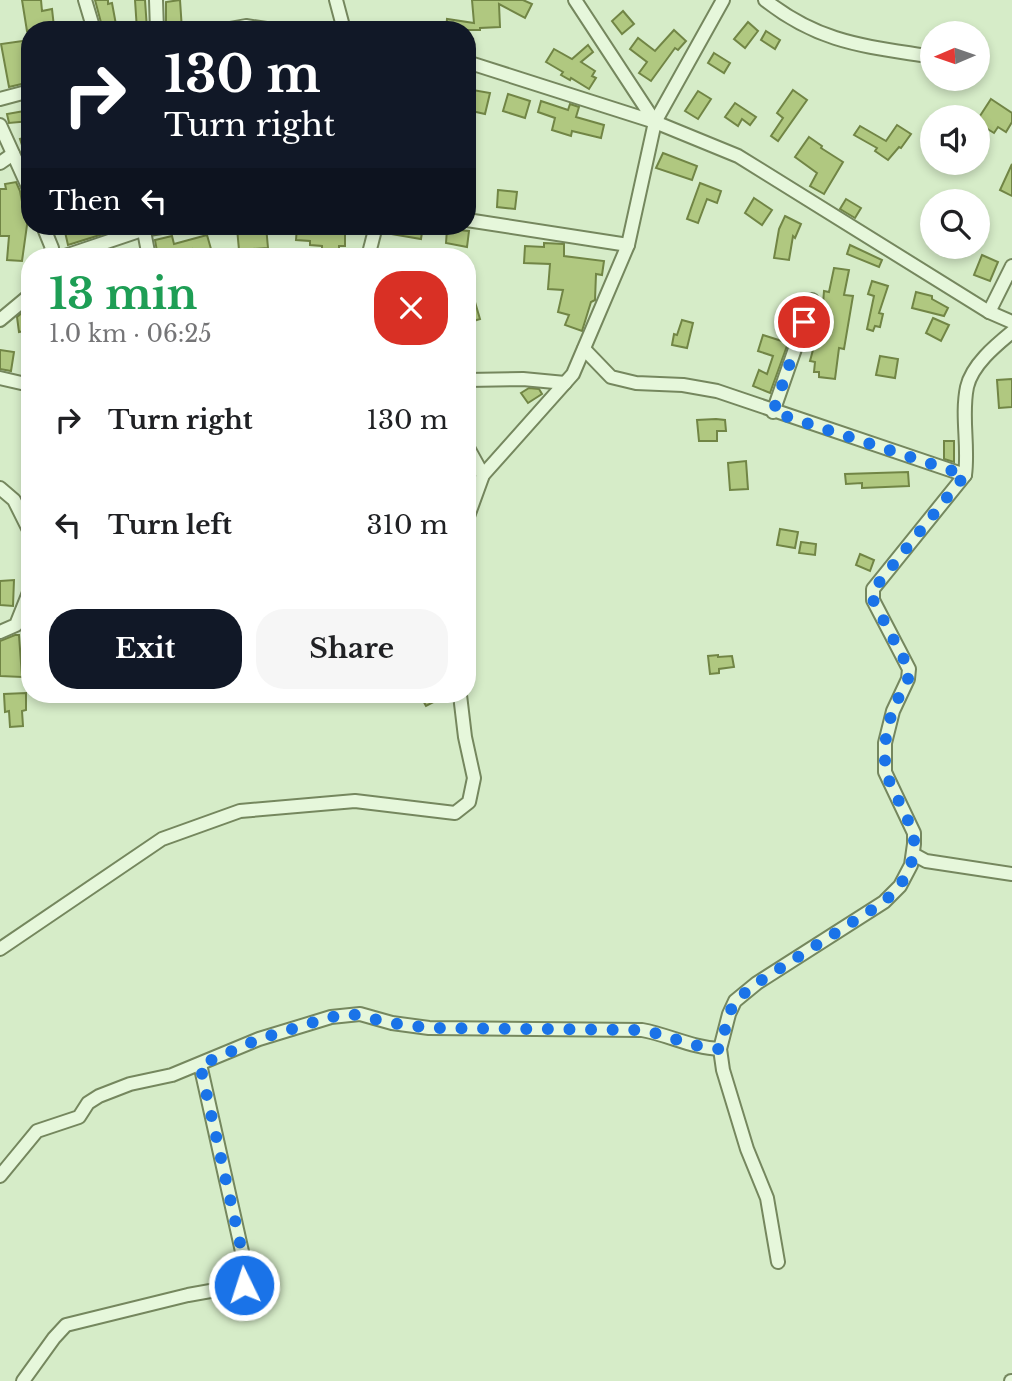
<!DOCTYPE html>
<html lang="en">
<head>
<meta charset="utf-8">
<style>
	body { margin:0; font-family:"Libre Baskerville",serif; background:#f6f6f6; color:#202124; height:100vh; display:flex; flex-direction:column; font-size:26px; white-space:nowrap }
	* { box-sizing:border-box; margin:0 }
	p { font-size:23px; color:#757577 }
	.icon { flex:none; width:38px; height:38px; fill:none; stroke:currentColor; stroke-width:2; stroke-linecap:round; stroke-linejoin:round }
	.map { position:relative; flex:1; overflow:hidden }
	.sheet { position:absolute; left:21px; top:248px; width:455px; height:455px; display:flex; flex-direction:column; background:#fff; border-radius:28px; box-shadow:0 4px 10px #0003 }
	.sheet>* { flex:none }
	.top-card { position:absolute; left:21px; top:21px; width:455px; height:214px; border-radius:28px; box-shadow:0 4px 10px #0003; background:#111827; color:#fff; overflow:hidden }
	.needle { width:46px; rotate:268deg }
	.tools { position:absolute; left:920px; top:21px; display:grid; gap:14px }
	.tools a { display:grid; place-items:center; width:70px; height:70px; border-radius:50%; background:#fff; box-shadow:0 4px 10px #0003; font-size:35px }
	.pin { position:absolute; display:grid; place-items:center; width:60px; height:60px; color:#fff; margin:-30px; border:4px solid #fff; border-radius:50%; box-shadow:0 2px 7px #0007 }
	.me { position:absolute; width:77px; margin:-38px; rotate:356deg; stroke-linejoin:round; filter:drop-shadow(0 0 5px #0008) }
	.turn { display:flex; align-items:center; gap:24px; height:147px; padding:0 28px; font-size:32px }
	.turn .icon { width:91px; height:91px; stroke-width:2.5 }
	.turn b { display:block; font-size:49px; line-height:60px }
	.then { display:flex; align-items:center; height:66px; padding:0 28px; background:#0003; gap:14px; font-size:26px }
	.round { display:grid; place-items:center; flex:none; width:74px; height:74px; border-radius:28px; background:#f6f6f6 }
	.summary { display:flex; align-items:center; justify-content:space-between; height:119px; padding:0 28px }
	h1 { font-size:42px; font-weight:700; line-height:52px; color:#1e9e55 }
	.cta { display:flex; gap:14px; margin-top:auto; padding:14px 28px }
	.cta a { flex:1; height:80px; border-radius:28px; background:#111827; color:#fff; font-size:28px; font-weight:700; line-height:80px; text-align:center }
	.cta a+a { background:#f6f6f6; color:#202124 }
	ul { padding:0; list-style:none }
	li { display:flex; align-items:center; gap:21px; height:105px; padding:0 28px }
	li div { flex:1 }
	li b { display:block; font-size:26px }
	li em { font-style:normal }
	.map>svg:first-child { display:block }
</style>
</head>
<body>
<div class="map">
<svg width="1012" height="1381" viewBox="0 0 1012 1381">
	<rect width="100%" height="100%" fill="#d6ecc8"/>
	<g fill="#b0c880" stroke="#718545" stroke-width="2">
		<path d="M22 0H41L42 11 52 9 54 27 27 31Z"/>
		<path d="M95 0H108V4L112 3 117 30H103Z"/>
		<path d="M135 0H145L147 29 137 30Z"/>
		<path d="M180 0 182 30H166V2Z"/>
		<path d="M472 0H523L532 4 525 18 499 4 500 27 480 28V30H446L447 19 474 23Z"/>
		<path d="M623 11 634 24 622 34 612 21Z"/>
		<path d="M748 22 758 31 745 48 734 39Z"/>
		<path d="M674 30 686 41 678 50 675 48 651 81 639 73 647 62 630 49 638 38 655 51Z"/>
		<path d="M766 31 780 40 775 49 761 40Z"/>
		<path d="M30 40V82L9 87 1 44Z"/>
		<path d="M588 45 593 52 581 62 595 71 592 76 596 78 589 89 571 78 570 80 561 75 563 72 546 62 554 49 572 59Z"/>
		<path d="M714 53 730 63 724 73 708 63Z"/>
		<path d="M467 89 490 93 485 114 467 110Z"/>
		<path d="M793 90 807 100 778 141 771 136 783 118 777 113Z"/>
		<path d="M698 91 711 99 698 119 685 111Z"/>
		<path d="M508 94 530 101 525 118 503 111Z"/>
		<path d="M991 99 1012 113V122L1006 132 998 127 994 133 978 123V119Z"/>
		<path d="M541 101 568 110 570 104 579 107 576 117 604 125 601 138 572 131 571 136 552 130 555 118 538 112Z"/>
		<path d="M735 103 756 117 750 125 742 119 738 126 725 117Z"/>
		<path d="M30 110V121L9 123 7 114Z"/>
		<path d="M897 125 911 134 901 148 899 147 888 160 875 151 877 148 854 135 860 126 886 141Z"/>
		<path d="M30 136V164H28L20 139Z"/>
		<path d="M809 137 822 146 821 148 843 162 824 194 810 186 817 173 795 157Z"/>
		<path d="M663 153 697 166 692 180 656 168Z"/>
		<path d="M1012 164V196L1000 190Z"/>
		<path d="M16 182 20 191 25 218H28L22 261 7 260 9 236H0V189H6L5 184Z"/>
		<path d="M700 183 721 191 717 203 707 199 698 223 687 219Z"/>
		<path d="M498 190 517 192 515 209 497 207Z"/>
		<path d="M754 198 772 210 762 225 745 213Z"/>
		<path d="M846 199 861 208 855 218 840 209Z"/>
		<path d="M785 216 801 224 795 238 793 236 789 260 774 258 779 229Z"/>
		<path d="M90 226H100L103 234 68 245 65 232Z"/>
		<path d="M258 226H266L268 248 239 250 237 228Z"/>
		<path d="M297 226H345V246H339V250H322V246L310 245V241L296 240Z"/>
		<path d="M393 226H423L421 239 391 234Z"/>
		<path d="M447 229 469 231 467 247 446 243Z"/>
		<path d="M207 235 211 249 194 253 192 249 158 257 155 240 172 236 174 244Z"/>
		<path d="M544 243 564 244V256L604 261 602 275 596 274 595 300 591 302 582 331 565 325 569 315 558 312 563 290 548 289 550 264 524 263 525 246 544 247Z"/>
		<path d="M850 245 882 260 879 267 847 254Z"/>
		<path d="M982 255 998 262 990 281 974 275Z"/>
		<path d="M834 268 849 270 844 295 853 296 844 349 839 348 835 379 819 377V372H814L815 362 810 361 822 317 824 291 829 292Z"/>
		<path d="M872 281 888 286 879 313 883 314 880 327 875 326 873 331 867 329 874 296 868 294Z"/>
		<path d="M916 292 932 296V299L948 308 944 316 912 308Z"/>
		<path d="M475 302 480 319 467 323V305Z"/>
		<path d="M30 311V330L19 332 17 317 23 312Z"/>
		<path d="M933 318 949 325 941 341 926 333Z"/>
		<path d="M682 320 693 323 687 348 672 345 674 334 677 335Z"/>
		<path d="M763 335 788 343 770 393 753 386 759 370 767 374 773 356 758 351Z"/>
		<path d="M0 350 14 352 11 371 0 369Z"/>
		<path d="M880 356 898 359 895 378 876 375Z"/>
		<path d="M1012 379V407L999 408 997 380Z"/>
		<path d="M529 388 539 389 542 394 528 403 521 393Z"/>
		<path d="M716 419 725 420 726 431H717V441H699L697 420Z"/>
		<path d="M944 441H954V462L944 459Z"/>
		<path d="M746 461 748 489 730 490 728 463Z"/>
		<path d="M908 472 909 486 862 488V483L846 484 845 474Z"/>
		<path d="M780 529 798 532 795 548 777 545Z"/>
		<path d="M801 542 816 544 815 555 799 553Z"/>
		<path d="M860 554 874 560 870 571 856 565Z"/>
		<path d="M14 580 13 606 0 605V581Z"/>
		<path d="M15 635H19L22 677 0 676V641Z"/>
		<path d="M718 655V657L732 656 734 667 719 669V673L710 674 708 656Z"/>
		<path d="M26 693V710L22 711 23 726 10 727 9 711 5 712 4 694Z"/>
		<path d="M420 695H447L426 706Z"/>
	</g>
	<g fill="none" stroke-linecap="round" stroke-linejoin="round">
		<g stroke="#75875e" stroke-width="16">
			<g id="minor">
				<path d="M85 0 94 30"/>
				<path d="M156 0 157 30"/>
				<path d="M336 0 344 30"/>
				<path d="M575 0 655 122"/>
				<path d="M765 0C821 44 866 46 933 57"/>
				<path d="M224 30 246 26 273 30"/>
				<path d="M467 62 655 122 738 156 989 312 1012 322"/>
				<path d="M0 99 30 91"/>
				<path d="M0 125 30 191"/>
				<path d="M0 163 13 154"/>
				<path d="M467 220 628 245"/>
				<path d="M43 226 52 248 48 257"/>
				<path d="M143 226 149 257"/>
				<path d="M62 257 142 230 168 226"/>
				<path d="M368 257 376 226"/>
				<path d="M989 312 1012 266"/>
				<path d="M0 320 30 295"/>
				<path d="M584 349 611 377 636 383 683 385 717 391 965 475"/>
				<path d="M0 378 30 385"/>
				<path d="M467 380 523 379 565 383"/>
				<path d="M773 412 812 300"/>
				<path d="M467 446 483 475"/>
				<path d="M0 488 14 500 30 532"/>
				<path d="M467 519 483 475 573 374 628 245 655 122 723 0"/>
				<path d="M0 632 16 625 30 590"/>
				<path d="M913 854 926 861 1012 874"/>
				<path d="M0 949 162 839 240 811 355 801 455 813 469 802 474 778 465 737 460 695"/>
				<path d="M0 1176 37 1131 79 1117 88 1103 99 1096 130 1084 172 1075 259 1039 331 1017 360 1014 392 1023 429 1028 642 1030C669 1035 693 1048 720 1049"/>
				<path d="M778 1262 767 1198 747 1149 723 1070 720 1049 729 1014 735 1001 757 983 884 902 900 886 911 865 914 844V833L885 772V743L893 711 908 679 909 669 873 600V589L965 475C969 446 961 416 967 387 972 365 995 346 1012 332"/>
				<path d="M23 1381 54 1338 66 1325 188 1295 244 1285 245 1265 200 1064"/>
				<path d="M1011 1381H1012"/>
			</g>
		</g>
		<use href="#minor" stroke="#e6f7db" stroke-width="12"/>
	</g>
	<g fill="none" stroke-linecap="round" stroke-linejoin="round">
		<path stroke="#1a73e8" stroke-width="12" stroke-dasharray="0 21.6" d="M244 1285 245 1265 200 1065 259 1039 331 1017 351 1014 391 1023 429 1028 642 1030C669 1035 693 1048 720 1049L729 1014 735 1001 757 983 884 902 900 886 911 865 914 844V833L885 772V743L892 711 908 679 909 669 873 600V590L965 475 773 412 804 322"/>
	</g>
</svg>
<div class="tools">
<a><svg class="needle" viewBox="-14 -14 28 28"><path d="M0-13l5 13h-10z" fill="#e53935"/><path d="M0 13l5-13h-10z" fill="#757577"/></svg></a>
<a><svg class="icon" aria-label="sound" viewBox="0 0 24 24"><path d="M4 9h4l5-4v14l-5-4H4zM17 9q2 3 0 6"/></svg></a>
<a><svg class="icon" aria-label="search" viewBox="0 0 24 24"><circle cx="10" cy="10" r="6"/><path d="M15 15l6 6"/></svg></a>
</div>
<div class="pin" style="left:804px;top:322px;background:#d93025"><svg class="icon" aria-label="arrive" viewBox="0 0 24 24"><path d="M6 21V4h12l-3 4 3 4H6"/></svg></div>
<svg class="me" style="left:244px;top:1285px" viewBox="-20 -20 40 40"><circle r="17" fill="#1a73e8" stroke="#fff" stroke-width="3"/><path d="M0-11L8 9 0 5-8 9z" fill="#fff"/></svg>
<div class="top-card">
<div class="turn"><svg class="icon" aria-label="right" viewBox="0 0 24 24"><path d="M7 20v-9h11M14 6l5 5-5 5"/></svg><div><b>130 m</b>Turn right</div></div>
<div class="then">Then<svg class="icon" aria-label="left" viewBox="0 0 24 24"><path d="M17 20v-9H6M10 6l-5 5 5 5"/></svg></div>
</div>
<section class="sheet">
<div class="summary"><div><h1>13 min</h1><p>1.0 km · 06:25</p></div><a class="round" style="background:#d93025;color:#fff"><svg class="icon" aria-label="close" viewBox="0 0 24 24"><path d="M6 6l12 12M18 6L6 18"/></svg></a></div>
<ul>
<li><svg class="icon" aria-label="right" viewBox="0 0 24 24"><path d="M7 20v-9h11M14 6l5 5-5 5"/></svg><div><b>Turn right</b></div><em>130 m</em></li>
<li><svg class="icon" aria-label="left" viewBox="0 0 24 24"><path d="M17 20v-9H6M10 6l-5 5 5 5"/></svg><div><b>Turn left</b></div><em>310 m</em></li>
</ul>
<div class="cta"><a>Exit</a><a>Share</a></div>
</section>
</div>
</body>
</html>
